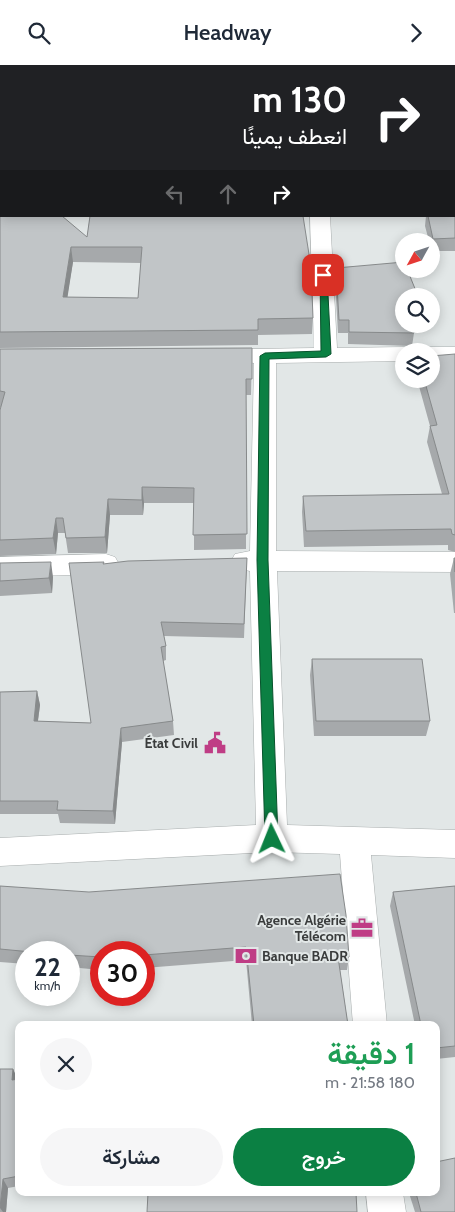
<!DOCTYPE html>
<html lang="ar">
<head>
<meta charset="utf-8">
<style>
	body { margin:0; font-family:Cabin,Vazirmatn,sans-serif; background:#f6f6f7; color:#1f2937; direction:rtl; height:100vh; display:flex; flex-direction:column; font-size:19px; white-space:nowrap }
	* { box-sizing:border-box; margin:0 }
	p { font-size:16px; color:#747a83 }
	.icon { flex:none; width:28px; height:28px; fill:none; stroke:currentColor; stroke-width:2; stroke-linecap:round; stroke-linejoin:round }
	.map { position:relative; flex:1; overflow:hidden; direction:ltr }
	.details { position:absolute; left:15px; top:956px; width:425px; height:175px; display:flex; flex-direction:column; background:#fff; border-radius:10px; box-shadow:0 2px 12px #0003; direction:rtl }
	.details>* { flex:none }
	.top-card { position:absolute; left:0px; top:0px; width:455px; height:152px; box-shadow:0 2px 12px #0003; direction:rtl; background:#202124; color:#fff; overflow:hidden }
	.needle { width:32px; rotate:230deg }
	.tools { position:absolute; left:395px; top:168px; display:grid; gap:10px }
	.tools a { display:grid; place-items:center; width:45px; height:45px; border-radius:50%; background:#fff; box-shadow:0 2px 12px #0003; font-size:25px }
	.speed { position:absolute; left:15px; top:876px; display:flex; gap:10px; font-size:25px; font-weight:700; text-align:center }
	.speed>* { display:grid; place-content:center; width:65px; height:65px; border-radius:50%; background:#fff; box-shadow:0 2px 12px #0003; line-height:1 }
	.speed small { font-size:12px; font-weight:400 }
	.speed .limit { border:8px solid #d22; background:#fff; color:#111 }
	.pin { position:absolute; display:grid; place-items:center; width:42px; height:42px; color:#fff; margin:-21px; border-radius:10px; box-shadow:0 2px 8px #0006 }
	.me { position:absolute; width:55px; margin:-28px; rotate:358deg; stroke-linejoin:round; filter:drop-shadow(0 0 4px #0008) }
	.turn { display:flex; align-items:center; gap:18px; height:105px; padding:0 25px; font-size:22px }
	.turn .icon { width:65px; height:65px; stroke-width:2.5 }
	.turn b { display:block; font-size:35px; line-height:42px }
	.lanes { display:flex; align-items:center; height:48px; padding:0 25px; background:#0003; justify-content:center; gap:25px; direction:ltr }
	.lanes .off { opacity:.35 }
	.round { display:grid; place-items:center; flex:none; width:52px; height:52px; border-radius:26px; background:#f6f6f7 }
	.head { display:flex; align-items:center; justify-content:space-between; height:85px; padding:0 25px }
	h1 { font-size:30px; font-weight:600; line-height:38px; color:#1e9e55 }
	.primary-button { display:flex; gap:10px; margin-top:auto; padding:10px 25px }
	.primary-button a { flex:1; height:58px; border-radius:30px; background:#0b8043; color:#fff; font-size:20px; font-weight:600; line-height:58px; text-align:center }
	.primary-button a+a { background:#f6f6f7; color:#1f2937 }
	header { display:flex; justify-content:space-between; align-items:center; height:65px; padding:0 25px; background:#fff; font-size:22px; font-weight:600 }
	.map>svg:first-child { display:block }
</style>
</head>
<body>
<header><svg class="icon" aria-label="forward" viewBox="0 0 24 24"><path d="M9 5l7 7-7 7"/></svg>Headway<svg class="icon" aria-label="search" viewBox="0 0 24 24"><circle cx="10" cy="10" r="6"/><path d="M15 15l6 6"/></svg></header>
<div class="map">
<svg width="455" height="1147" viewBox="0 0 455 1147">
	<rect width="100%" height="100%" fill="#e2e7e7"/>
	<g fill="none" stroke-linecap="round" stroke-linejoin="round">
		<g stroke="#a9aeae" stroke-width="1">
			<g id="minor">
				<rect x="454" y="132" width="1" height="12"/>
				<path d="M310 151H330L337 283 404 282 412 284 414 286H404V296L276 298V486L455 487V507L277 506 287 760 455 765V793L371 790 387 960H353L340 789 272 787 0 801V773L256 760 250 506 235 503 231 496 235 489 250 486 254 298 240 296 237 291 240 286 248 284 314 283Z"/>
				<path d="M431 282H455V296H431V286H421L423 284Z"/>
				<path d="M106 489 115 492 119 499 115 506 106 509 0 512V492Z"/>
				<path d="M366 1128H403L406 1147H368Z"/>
			</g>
		</g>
		<use href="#minor" fill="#fff" fill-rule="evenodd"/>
	</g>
	<g fill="#a6a9ab" fill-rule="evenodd">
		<path d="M0 0 1 1V151L87 172 90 151 313 253 312 269 258 270V280L0 283ZM73 197 141 198 138 233 67 232Z"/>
		<rect x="454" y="52" width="1" height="43"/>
		<path d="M455 148V186H431V176H429L425 161 426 151H454Z"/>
		<path d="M336 203 404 231 414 268 412 281 348 279V268H338L335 215Z"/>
		<path d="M252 283 251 330H246V484L194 485V438H144L143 450H110L107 488H68L65 468H58L56 489 0 491V345L1 342H0V284Z"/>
		<path d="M455 289V487L448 485V480L304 482 302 447 303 431 442 429 427 377 430 361 417 314H431Z"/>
		<path d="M247 493 244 573 164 571 166 581V595L163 596 173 656 174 670 122 677 115 759 60 758 58 749H0V627L37 626 40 640 38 656 91 658 104 499Z"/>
		<path d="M454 493H455V548H454L450 509Z"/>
		<path d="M0 498 53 512 52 528 0 531Z"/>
		<path d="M312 594 430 656 426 671H314L310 610Z"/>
		<path d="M0 821 349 892 347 905H340L348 960H252L246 895 144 903V888H101V905L69 902V888H26V899L0 897Z"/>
		<path d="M455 821V992L436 994V960H415L390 841 393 827Z"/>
		<path d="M0 1004H13L17 1014H19V1121L8 1123 6 1147H0Z"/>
		<path d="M409 1128H436L455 1147H415Z"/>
	</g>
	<g fill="#878a8b">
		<path d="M71 182 73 197 65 248 63 232Z"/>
		<path d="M142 422 144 438 143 450 142 435Z"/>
		<path d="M108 434 110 450 107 488 105 472Z"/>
		<path d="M56 453 58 468 56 489 53 473Z"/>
		<path d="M51 497 53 512 52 528 49 513Z"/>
		<path d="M37 626 40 640 36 669 34 656Z"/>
		<path d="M121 663 122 677 115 759 113 746Z"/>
		<path d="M13 1004 18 1015H12Z"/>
		<path d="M3 1114 8 1123 6 1147H3L0 1143Z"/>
	</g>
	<g fill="#c1c5c7" stroke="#878a8b" fill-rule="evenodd">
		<path d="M0 0H330V1H1V99H0Z"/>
		<rect x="454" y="52" width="1" height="28"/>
		<path d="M0 101 1 102V151H62L87 172 90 151H303L311 202 313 253 258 254V265L0 267ZM71 182H142L138 233 63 232Z"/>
		<path d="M454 148H455V173L433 174 428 151H454Z"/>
		<path d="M404 197V204H407L418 231H404V259H413L414 268 349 267V255H339L336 203Z"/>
		<path d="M252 283V314H246L247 469 193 470 194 423 142 422V435L108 434 105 472 66 473 63 453H56L53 473 0 475V345L5 327 0 326V284Z"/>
		<path d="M455 289V470L452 469 451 464 306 466 303 431 449 429 430 361 437 360 424 314H431V291Z"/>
		<path d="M247 493 244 559 161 557 166 581 161 582 173 656 121 663 113 746 57 745 58 736H0V627L37 626 34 656 91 658 69 498 104 497 103 499 128 496Z"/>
		<path d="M454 493H455V507Z"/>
		<path d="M51 497 49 513 0 516V498Z"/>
		<path d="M312 594H422L430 656H316Z"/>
		<path d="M340 809 346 850 349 892H338L348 960H254L246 882 144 890V888H101V892L69 890V888H42L0 884V821L89 827Z"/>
		<path d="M455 821V981L436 983V960H421L393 827Z"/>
		<path d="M0 1004H13L12 1015 19 1014V1111L3 1114 0 1143Z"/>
		<path d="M455 1093V1147H421L416 1128H436V1097Z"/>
		<path d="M148 1128H356L357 1147H147Z"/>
	</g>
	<path fill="#0b8043" stroke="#07532c" d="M320 208H323L327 210 331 289 326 292 269 294 268 495 278 774 276 778 272 779 267 778 265 774 257 495 260 291 265 288 321 286Z"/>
	<defs>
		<g id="civic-bare" transform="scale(1.725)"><path d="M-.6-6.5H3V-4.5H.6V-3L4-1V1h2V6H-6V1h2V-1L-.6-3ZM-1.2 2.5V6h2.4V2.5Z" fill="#bf3d85" stroke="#e2e7e7" stroke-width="2.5" paint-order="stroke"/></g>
		<g id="office-bare" transform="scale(1.725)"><path d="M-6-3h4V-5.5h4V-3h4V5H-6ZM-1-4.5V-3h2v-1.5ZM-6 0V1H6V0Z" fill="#bf3d85" stroke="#e2e7e7" stroke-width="2.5" paint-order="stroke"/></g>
		<g id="bank-bare" transform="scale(1.725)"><path d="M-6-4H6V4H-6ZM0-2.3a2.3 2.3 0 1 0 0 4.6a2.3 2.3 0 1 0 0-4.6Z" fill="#bf3d85" stroke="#e2e7e7" stroke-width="2.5" paint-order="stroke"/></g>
	</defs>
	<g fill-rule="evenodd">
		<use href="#civic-bare" x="215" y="678"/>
		<use href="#office-bare" x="362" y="863"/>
		<use href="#bank-bare" x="246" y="891"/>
	</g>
	<g text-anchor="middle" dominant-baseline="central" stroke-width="4" stroke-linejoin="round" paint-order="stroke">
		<g font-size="14" font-weight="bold" fill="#3a3c3c" stroke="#e2e7e7" text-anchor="end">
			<text x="198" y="678">État Civil</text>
			<text x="346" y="855">Agence Algérie<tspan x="346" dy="16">Télécom</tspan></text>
			<text x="262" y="891" text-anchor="start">Banque BADR</text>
		</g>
	</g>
</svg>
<div class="tools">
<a><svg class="needle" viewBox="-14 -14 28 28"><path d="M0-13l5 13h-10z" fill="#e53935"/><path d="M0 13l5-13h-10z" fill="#747a83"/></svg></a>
<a><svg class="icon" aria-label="search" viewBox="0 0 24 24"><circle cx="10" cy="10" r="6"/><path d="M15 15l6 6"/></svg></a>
<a><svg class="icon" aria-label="layers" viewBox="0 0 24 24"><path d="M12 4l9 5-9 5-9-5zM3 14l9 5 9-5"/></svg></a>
</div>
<div class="speed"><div>22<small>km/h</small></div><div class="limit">30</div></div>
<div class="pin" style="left:323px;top:210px;background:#d93025"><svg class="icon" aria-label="arrive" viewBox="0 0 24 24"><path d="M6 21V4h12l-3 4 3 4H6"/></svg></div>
<svg class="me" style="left:272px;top:774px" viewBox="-20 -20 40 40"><path d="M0-17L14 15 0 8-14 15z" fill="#0b8043" stroke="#fff" stroke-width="4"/></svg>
<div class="top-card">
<div class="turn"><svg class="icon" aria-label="right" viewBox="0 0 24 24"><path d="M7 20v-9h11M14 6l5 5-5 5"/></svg><div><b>130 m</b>انعطف يمينًا</div></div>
<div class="lanes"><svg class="icon off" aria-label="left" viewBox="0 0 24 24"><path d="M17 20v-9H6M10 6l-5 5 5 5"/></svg><svg class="icon off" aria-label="ahead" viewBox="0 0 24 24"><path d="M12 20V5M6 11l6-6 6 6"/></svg><svg class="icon" aria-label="right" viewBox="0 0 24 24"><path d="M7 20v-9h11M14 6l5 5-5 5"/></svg></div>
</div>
<section class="details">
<div class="head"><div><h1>1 دقيقة</h1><p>180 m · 21:58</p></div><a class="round"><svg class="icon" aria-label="close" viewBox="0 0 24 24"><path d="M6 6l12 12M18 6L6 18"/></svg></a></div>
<div class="primary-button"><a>خروج</a><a>مشاركة</a></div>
</section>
</div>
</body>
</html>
